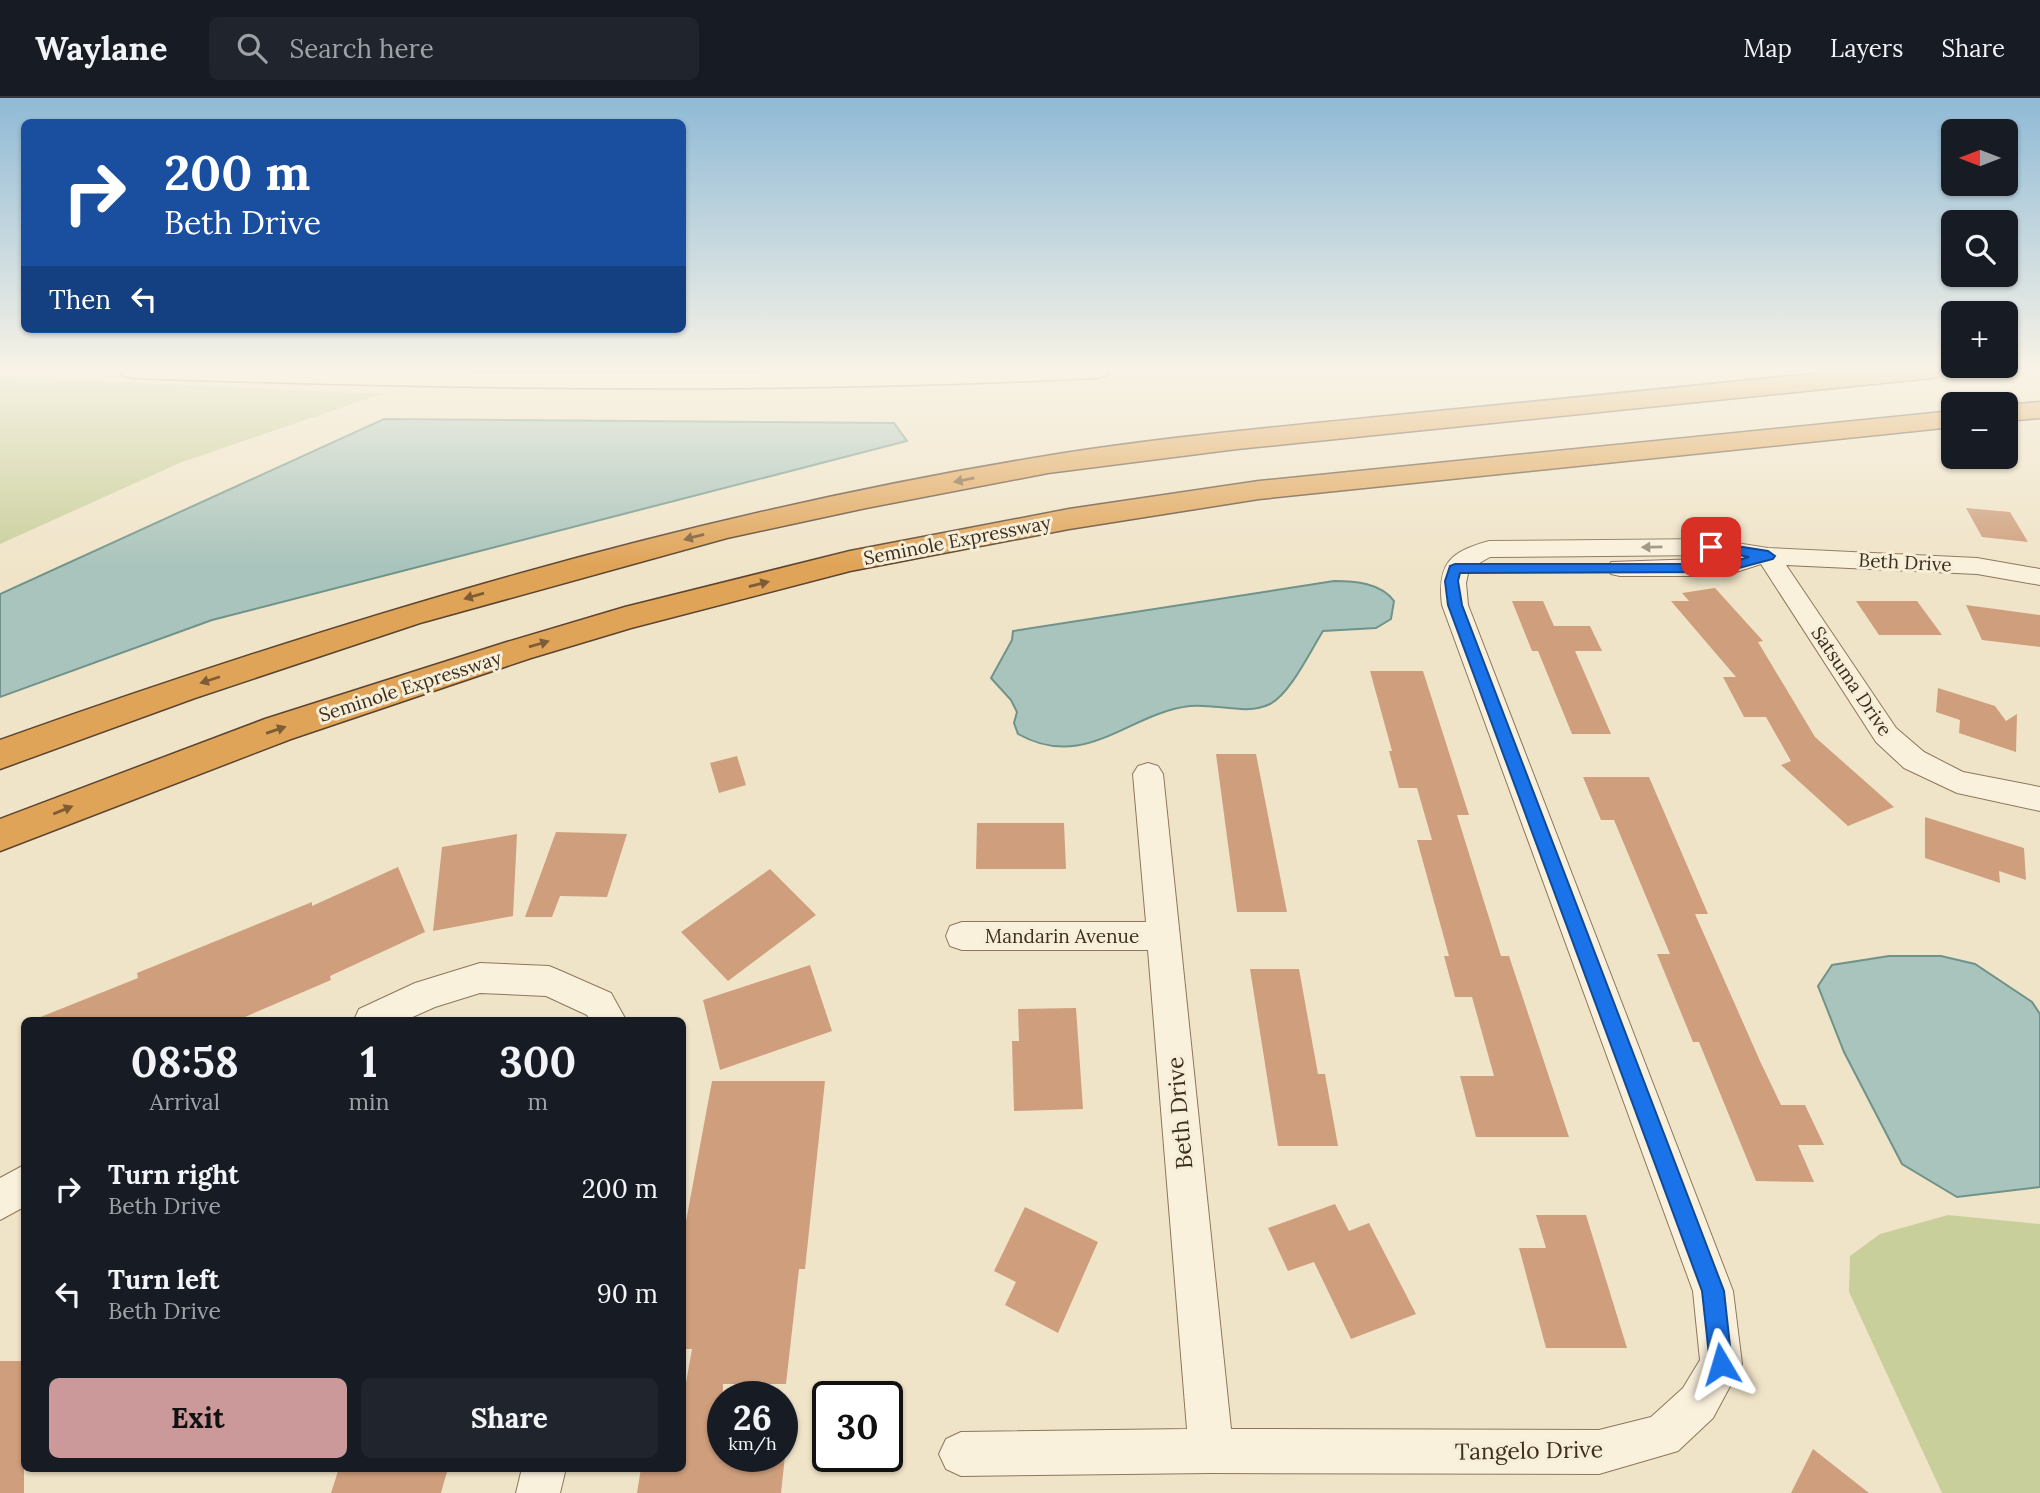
<!DOCTYPE html>
<html lang="en">
<head>
<meta charset="utf-8">
<style>
	body { margin:0; font-family:Lora,serif; background:#20242c; color:#f1f3f6; height:100vh; display:flex; flex-direction:column; font-size:26px; white-space:nowrap }
	* { box-sizing:border-box; margin:0 }
	p { font-size:23px; color:#9ea1a6 }
	.icon { flex:none; width:38px; height:38px; fill:none; stroke:currentColor; stroke-width:2; stroke-linecap:round; stroke-linejoin:round }
	.map { position:relative; flex:1; overflow:hidden }
	.details { position:absolute; left:21px; top:919px; width:665px; height:455px; display:flex; flex-direction:column; background:#171b24; border-radius:10px; box-shadow:0 2px 5px #0004 }
	.details>* { flex:none }
	.hud { position:absolute; left:21px; top:21px; width:665px; height:214px; border-radius:10px; box-shadow:0 2px 5px #0004; background:#1a4fa0; color:#fff; overflow:hidden }
	.needle { width:46px; rotate:270deg }
	.tools { position:absolute; left:1941px; top:21px; display:grid; gap:14px }
	.tools a { display:grid; place-items:center; width:77px; height:77px; border-radius:10px; background:#171b24; box-shadow:0 2px 5px #0004; font-size:35px }
	.speed { position:absolute; left:707px; top:1283px; display:flex; gap:14px; font-size:35px; font-weight:700; text-align:center }
	.speed>* { display:grid; place-content:center; width:91px; height:91px; border-radius:50%; background:#171b24; box-shadow:0 2px 5px #0004; line-height:1 }
	.speed small { font-size:18px; font-weight:400 }
	.speed .limit { border:4px solid #111; border-radius:10px; background:#fff; color:#111 }
	.pin { position:absolute; display:grid; place-items:center; width:60px; height:60px; color:#fff; margin:-30px; border-radius:14px; box-shadow:0 4px 10px #0006 }
	.me { position:absolute; width:77px; margin:-38px; rotate:353deg; stroke-linejoin:round; filter:drop-shadow(0 0 5px #0008) }
	.turn { display:flex; align-items:center; gap:24px; height:147px; padding:0 28px; font-size:32px }
	.turn .icon { width:91px; height:91px; stroke-width:2.5 }
	.turn b { display:block; font-size:49px; line-height:60px }
	.then { display:flex; align-items:center; height:66px; padding:0 28px; background:#0003; gap:14px; font-size:26px }
	.eta { display:flex; justify-content:space-evenly; align-items:center; height:119px; text-align:center }
	.eta b { font-size:42px; font-weight:700; line-height:49px }
	.action { display:flex; gap:14px; margin-top:auto; padding:14px 28px }
	.action a { flex:1; height:80px; border-radius:10px; background:#cc999b; color:#111; font-size:28px; font-weight:700; line-height:80px; text-align:center }
	.action a+a { background:#20242c; color:#f1f3f6 }
	ul { padding:0; list-style:none }
	li { display:flex; align-items:center; gap:21px; height:105px; padding:0 28px }
	li div { flex:1 }
	li b { display:block; font-size:26px }
	li em { font-style:normal }
	header { display:flex; align-items:center; gap:42px; box-sizing:border-box; height:98px; padding:0 35px; background:#171b24; border-bottom:2px solid #363941 }
	header strong { font-size:33px }
	nav { display:flex; gap:38px; margin-inline-start:auto; font-size:24px }
	.search { width:490px; height:63px; background:#20242c; display:flex; align-items:center; gap:18px; box-sizing:border-box; padding:0 24px; border-radius:10px; color:#9ea1a6; font-size:26px }
	.map>svg:first-child { display:block }
</style>
</head>
<body>
<header>
<strong>Waylane</strong>
<div class="search"><svg class="icon" aria-label="search" viewBox="0 0 24 24"><circle cx="10" cy="10" r="6"/><path d="M15 15l6 6"/></svg>Search here</div>
<nav><a>Map</a><a>Layers</a><a>Share</a></nav>
</header>
<div class="map">
<svg width="2040" height="1395" viewBox="0 0 2040 1395">
	<rect width="100%" height="100%" fill="#f0e4c8"/>
	<g fill="#c9cf9b">
		<path d="M0 278 352 295H384L182 364 0 446Z"/>
		<path d="M1948 1117 2040 1126V1395H1942L1849 1194 1850 1158 1880 1136Z"/>
	</g>
	<g fill="#a9c4bc" stroke="#6f938a" stroke-width="2">
		<path d="M384 321 894 325 907 343 212 522 0 599V496Z"/>
		<path d="M1334 483C1355 483 1381 485 1394 503L1391 521 1376 530 1323 533C1311 552 1290 596 1270 606 1246 618 1216 605 1190 608 1128 615 1086 674 1018 636L1014 625 1017 614 1011 602 991 580 1012 542 1013 533Z"/>
		<path d="M1889 858H1941L1975 866 2032 904 2040 916V1089L1957 1099 1902 1066 1844 954 1818 888 1832 867Z"/>
	</g>
	<g fill="#cf9f7d">
		<path d="M1966 410 2010 414 2028 444 1982 439Z"/>
		<path d="M1715 490 1763 543 1758 544 1815 639 1894 709 1848 728 1781 667 1791 663 1766 619H1744L1723 579H1736L1671 503H1689L1682 495Z"/>
		<path d="M1512 503H1543L1554 528H1590L1602 553H1575L1611 636H1572L1538 553H1532Z"/>
		<path d="M1856 503H1917L1942 537H1879Z"/>
		<path d="M1966 507 2040 517V549L1982 542Z"/>
		<path d="M1370 573H1423L1469 717H1457L1501 858H1509L1569 1039H1476L1460 978H1494L1472 899H1455L1444 858H1449L1417 742H1432L1417 690H1399L1389 653H1392Z"/>
		<path d="M1938 590 1995 608 2006 623 2017 616 2016 654 1959 635 1960 622 1936 614Z"/>
		<path d="M1216 656H1256L1287 814H1237Z"/>
		<path d="M737 658 746 687 719 695 710 665Z"/>
		<path d="M1583 679H1649L1708 816H1695L1760 963 1781 1007H1805L1824 1047H1798L1814 1084 1756 1083 1699 944H1693L1657 856H1670L1614 722H1601Z"/>
		<path d="M1925 719 2024 750 2026 782 1999 773 2000 785 1925 760Z"/>
		<path d="M977 725H1064L1066 771H976Z"/>
		<path d="M556 734 627 736 607 799 560 798 552 819H525Z"/>
		<path d="M517 736 513 818 433 833 442 749Z"/>
		<path d="M398 769 425 834 330 878 331 882 238 922H33L138 880 137 875 312 804V808Z"/>
		<path d="M770 771 816 817 728 883 681 834Z"/>
		<path d="M810 867 832 933 720 972 703 902Z"/>
		<path d="M1250 871H1299L1318 976H1325L1338 1048H1278Z"/>
		<path d="M1076 910 1083 1011 1014 1013 1012 943H1019L1018 911Z"/>
		<path d="M712 983H825L805 1171H799L786 1286H723V1358H785L781 1395H637L641 1370H682V1307L692 1251H682V1145Z"/>
		<path d="M1335 1106 1349 1133 1369 1125 1416 1216 1351 1241 1314 1164 1288 1173 1268 1130Z"/>
		<path d="M1025 1109 1098 1144 1058 1235 1005 1207 1016 1184 994 1173Z"/>
		<path d="M1536 1117H1586L1627 1250H1546L1519 1150H1546Z"/>
		<rect x="0" y="1263" width="24" height="132"/>
		<path d="M1813 1351 1869 1395H1791Z"/>
		<path d="M339 1370H448L441 1395H331Z"/>
	</g>
	<g fill="none" stroke-linecap="round" stroke-linejoin="round">
		<g stroke="#8d765c" stroke-width="2">
			<g id="minor">
				<path d="M1711 441 1768 450 1977 460 2040 471V487L1977 476 1786 467 1896 630 1924 654 1963 674 2040 689V713L1957 695 1904 670 1876 644 1761 466 1724 478H1620L1611 476 1608 470 1611 464 1730 460 1711 457 1490 459 1469 471 1466 485 1468 507 1733 1193 1742 1266 1713 1320 1678 1353 1599 1376 1211 1375 961 1378 946 1371 939 1356 946 1341 961 1334 1187 1331 1148 852H962L950 848 946 838 950 828 962 824H1146L1133 676 1138 668 1148 665 1158 668 1163 676 1231 1331 1599 1332 1651 1319 1683 1290 1700 1262 1693 1193 1442 507C1437 465 1450 454 1489 443Z"/>
				<path d="M480 865 549 868 561 873 611 895 626 922H590L587 917 546 898 480 895 435 909 406 922H354L359 911 415 885Z"/>
				<path d="M24 1067V1109L0 1122V1080Z"/>
				<path d="M522 1370H566L560 1395H516Z"/>
			</g>
		</g>
		<g stroke="#6f573f" stroke-width="3">
			<path id="secondary" d="M120 272 614 275 1109 272 1105 278 1096 280C775 296 454 291 133 280L124 278Z"/>
		</g>
		<g stroke="#5b4430" stroke-width="3">
			<g id="motorway">
				<path d="M1851 272H1945L1941 278 1932 280 1237 351 1048 375 866 410 727 440 420 525 195 600 0 671V642C341 521 688 416 1046 358 1156 340 1267 330 1377 319 1535 304 1693 288 1851 272Z"/>
				<path d="M2040 304V320L2006 323V307Z"/>
				<path d="M1953 313V329L1259 401 1069 431 850 473 631 530 531 560 291 641 0 753V721L265 621 507 544 625 509 850 453 1069 411 1259 383Z"/>
			</g>
		</g>
		<use href="#minor" fill="#faf1dc" fill-rule="evenodd"/>
		<use href="#secondary" fill="#faf1dc" fill-rule="evenodd"/>
		<use href="#motorway" fill="#e0a458" fill-rule="evenodd"/>
	</g>
	<defs><path id="oneway-solid" d="M-6-.8H1V-3.2L6.5 0L1 3.2V.8H-6Z" transform="scale(1.75)"/></defs>
	<g fill="#7e5d36">
		<use href="#oneway-solid" transform="translate(964 382) rotate(169)"/>
		<use href="#oneway-solid" transform="translate(694 439) rotate(165)"/>
		<use href="#oneway-solid" transform="translate(759 486) rotate(-14)"/>
		<use href="#oneway-solid" transform="translate(474 498) rotate(164)"/>
		<use href="#oneway-solid" transform="translate(539 546) rotate(-16)"/>
		<use href="#oneway-solid" transform="translate(210 582) rotate(162)"/>
		<use href="#oneway-solid" transform="translate(276 632) rotate(-19)"/>
		<use href="#oneway-solid" transform="translate(63 712) rotate(-22)"/>
	</g>
	<use fill="#9c907e" href="#oneway-solid" transform="translate(1652 449) rotate(179)"/>
	<linearGradient id="sky" x2="0" y2="1"><stop stop-color="#8fbad6"/><stop offset="0.58" stop-color="#f8f3e6"/><stop offset="1" stop-color="#f8f3e6" stop-opacity="0"/></linearGradient>
	<rect width="2040" height="467" fill="url(#sky)"/>
	<path fill="#1a73e8" stroke="#114b97" stroke-width="2" d="M1711 444 1768 453 1775 458 1773 461 1724 474 1460 475 1458 483 1462 507 1724 1193 1732 1266 1729 1274 1721 1277 1713 1274 1710 1266 1702 1193 1448 507 1445 483 1450 468 1455 466H1724L1749 459 1707 451V446Z"/>
	<g text-anchor="middle" dominant-baseline="central" stroke-width="6" stroke-linejoin="round" paint-order="stroke">
		<g font-size="19" fill="#3d2e20" stroke="#f7eed8">
			<text transform="translate(957 442) rotate(-11)">Seminole Expressway</text>
			<text transform="translate(1905 464) rotate(3)">Beth Drive</text>
			<text transform="translate(1852 583) rotate(56)">Satsuma Drive</text>
			<text transform="translate(410 588) rotate(-18)">Seminole Expressway</text>
			<text x="1062" y="838">Mandarin Avenue</text>
		</g>
		<g font-size="23" fill="#3d2e20" stroke="#f7eed8">
			<text transform="translate(1179 1015) rotate(-95)">Beth Drive</text>
			<text transform="translate(1529 1352) rotate(-1)">Tangelo Drive</text>
		</g>
	</g>
</svg>
<div class="tools">
<a><svg class="needle" viewBox="-14 -14 28 28"><path d="M0-13l5 13h-10z" fill="#e53935"/><path d="M0 13l5-13h-10z" fill="#9ea1a6"/></svg></a>
<a><svg class="icon" aria-label="search" viewBox="0 0 24 24"><circle cx="10" cy="10" r="6"/><path d="M15 15l6 6"/></svg></a>
<a>+</a>
<a>−</a>
</div>
<div class="speed"><div>26<small>km/h</small></div><div class="limit">30</div></div>
<div class="pin" style="left:1711px;top:449px;background:#d93025"><svg class="icon" aria-label="arrive" viewBox="0 0 24 24"><path d="M6 21V4h12l-3 4 3 4H6"/></svg></div>
<svg class="me" style="left:1721px;top:1266px" viewBox="-20 -20 40 40"><path d="M0-17L14 15 0 8-14 15z" fill="#1a73e8" stroke="#fff" stroke-width="4"/></svg>
<div class="hud">
<div class="turn"><svg class="icon" aria-label="right" viewBox="0 0 24 24"><path d="M7 20v-9h11M14 6l5 5-5 5"/></svg><div><b>200 m</b>Beth Drive</div></div>
<div class="then">Then<svg class="icon" aria-label="left" viewBox="0 0 24 24"><path d="M17 20v-9H6M10 6l-5 5 5 5"/></svg></div>
</div>
<section class="details">
<div class="eta">
<div><b>08:58</b><p>Arrival</p></div>
<div><b>1</b><p>min</p></div>
<div><b>300</b><p>m</p></div>
</div>
<ul>
<li><svg class="icon" aria-label="right" viewBox="0 0 24 24"><path d="M7 20v-9h11M14 6l5 5-5 5"/></svg><div><b>Turn right</b><p>Beth Drive</p></div><em>200 m</em></li>
<li><svg class="icon" aria-label="left" viewBox="0 0 24 24"><path d="M17 20v-9H6M10 6l-5 5 5 5"/></svg><div><b>Turn left</b><p>Beth Drive</p></div><em>90 m</em></li>
</ul>
<div class="action"><a>Exit</a><a>Share</a></div>
</section>
</div>
</body>
</html>
